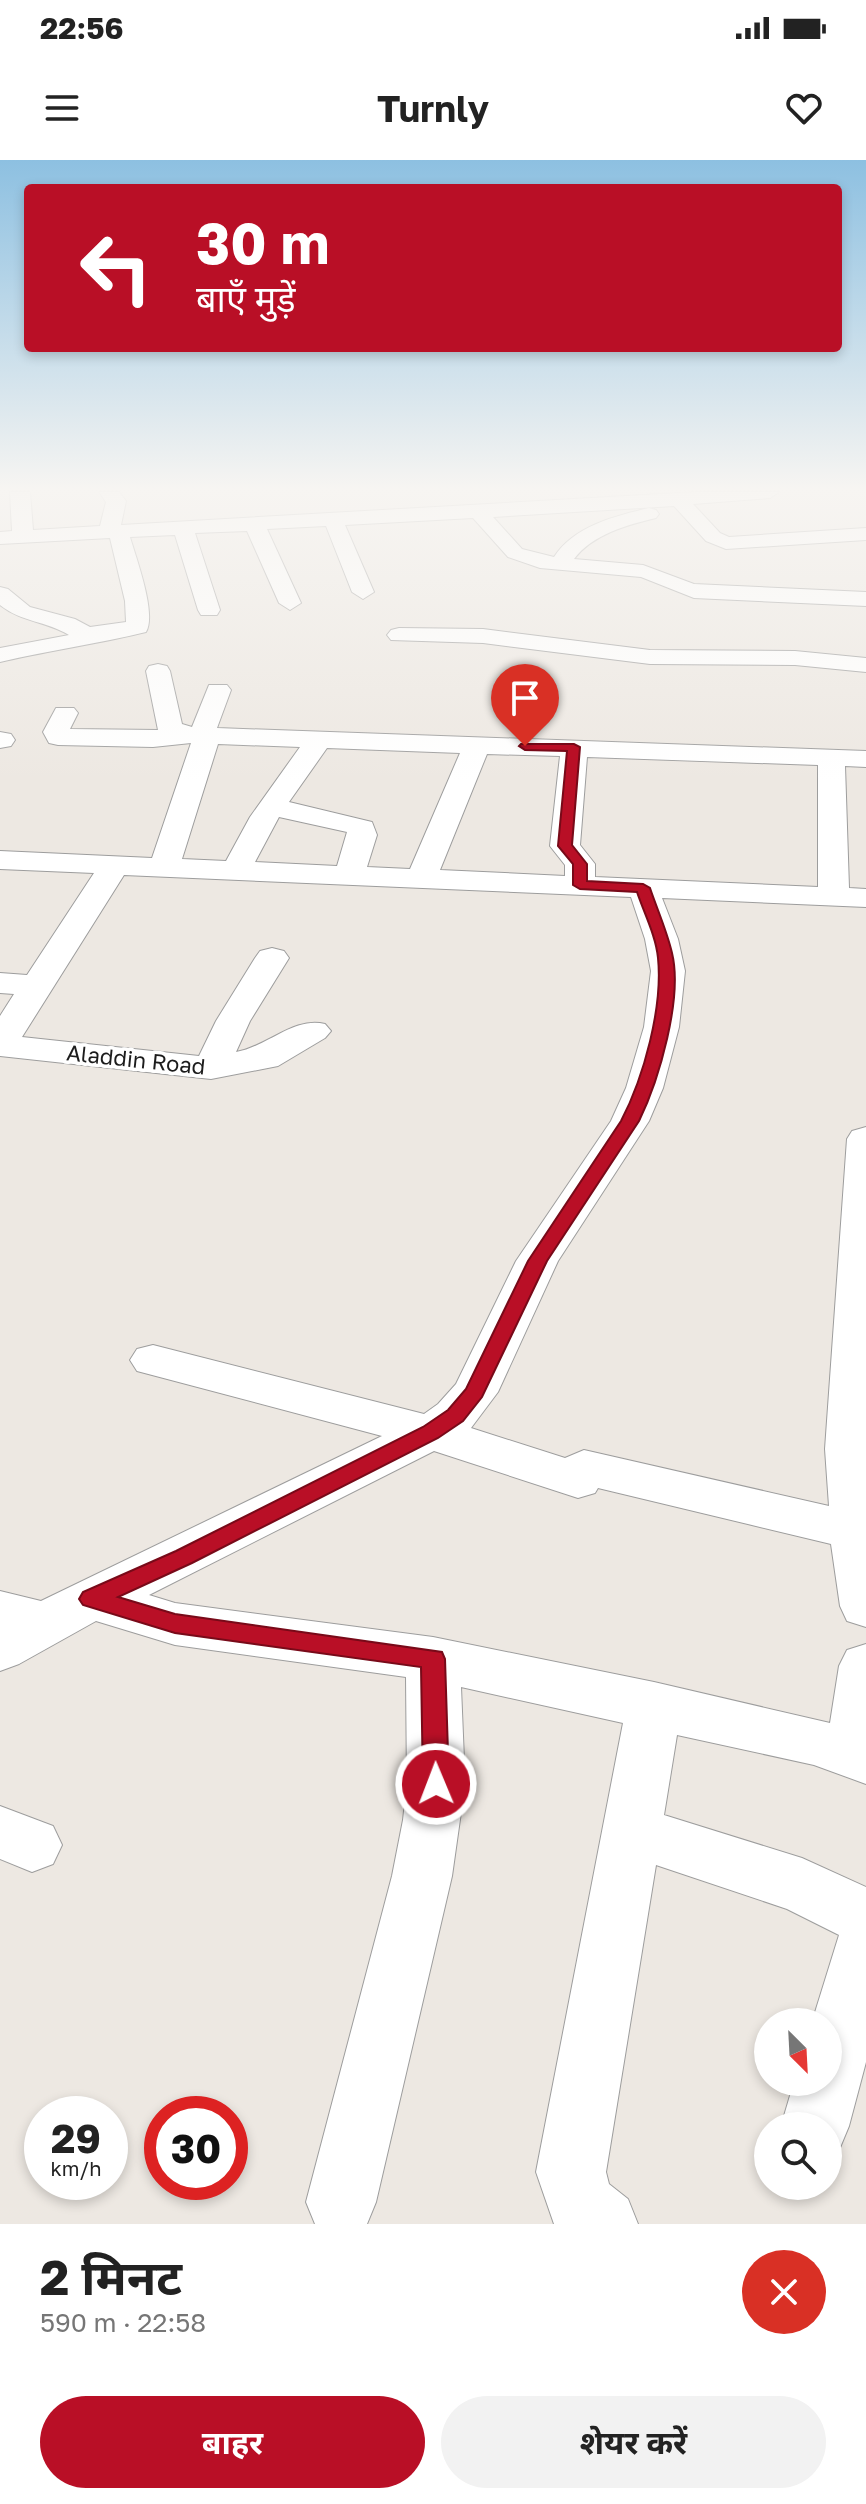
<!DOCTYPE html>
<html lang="hi">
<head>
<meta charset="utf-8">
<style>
	body { margin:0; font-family:"Golos Text","Noto Sans Devanagari",sans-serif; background:#f2f2f2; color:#222; height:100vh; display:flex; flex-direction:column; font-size:30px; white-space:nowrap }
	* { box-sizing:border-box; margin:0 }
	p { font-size:26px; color:#767676 }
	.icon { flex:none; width:44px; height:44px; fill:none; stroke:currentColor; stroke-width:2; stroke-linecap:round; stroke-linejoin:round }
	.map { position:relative; height:2064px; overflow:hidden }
	.panel { display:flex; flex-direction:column; background:#fff; flex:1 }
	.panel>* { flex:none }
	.guide { position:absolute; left:24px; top:24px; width:818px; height:168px; border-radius:8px; box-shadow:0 4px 12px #0003; background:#b90f26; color:#fff; overflow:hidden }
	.needle { width:52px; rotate:156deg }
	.buttons { position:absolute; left:754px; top:1848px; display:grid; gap:16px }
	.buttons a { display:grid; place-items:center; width:88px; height:88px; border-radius:50%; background:#fff; box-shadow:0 4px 12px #0003; font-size:40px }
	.speed { position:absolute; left:24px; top:1936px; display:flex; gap:16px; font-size:40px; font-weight:700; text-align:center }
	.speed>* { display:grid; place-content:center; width:104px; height:104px; border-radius:50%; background:#fff; box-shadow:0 4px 12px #0003; line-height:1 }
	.speed small { font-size:20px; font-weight:400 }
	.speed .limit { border:12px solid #d22; background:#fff; color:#111 }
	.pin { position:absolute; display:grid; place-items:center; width:68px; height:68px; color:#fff; margin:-82px -34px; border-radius:50% 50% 50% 0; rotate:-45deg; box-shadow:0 0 8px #0007 }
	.pin .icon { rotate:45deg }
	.me { position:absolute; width:88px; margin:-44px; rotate:359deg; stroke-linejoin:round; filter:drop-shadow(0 0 6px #0008) }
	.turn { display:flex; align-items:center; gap:28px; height:168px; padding:0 40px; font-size:36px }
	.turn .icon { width:104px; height:104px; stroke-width:2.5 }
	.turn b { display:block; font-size:56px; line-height:68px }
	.round { display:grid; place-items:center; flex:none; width:84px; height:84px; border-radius:42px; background:#f2f2f2 }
	.overview { display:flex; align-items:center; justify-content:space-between; height:136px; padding:0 40px }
	h1 { font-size:48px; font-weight:700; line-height:60px }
	.primary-button { display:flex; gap:16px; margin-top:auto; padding:16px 40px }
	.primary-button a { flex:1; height:92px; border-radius:48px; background:#b90f26; color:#fff; font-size:32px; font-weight:700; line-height:92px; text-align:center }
	.primary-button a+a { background:#f2f2f2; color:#222 }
	.status { display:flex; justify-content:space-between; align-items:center; height:56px; padding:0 40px; background:#fff; direction:ltr }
	.status svg { height:22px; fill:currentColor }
	header { display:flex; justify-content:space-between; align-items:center; height:104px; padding:0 40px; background:#fff; font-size:36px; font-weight:700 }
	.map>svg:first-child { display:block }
</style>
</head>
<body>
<div class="status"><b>22:56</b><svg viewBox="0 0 49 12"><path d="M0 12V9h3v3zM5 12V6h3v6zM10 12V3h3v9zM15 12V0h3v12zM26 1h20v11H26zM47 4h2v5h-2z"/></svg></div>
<header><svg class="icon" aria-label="menu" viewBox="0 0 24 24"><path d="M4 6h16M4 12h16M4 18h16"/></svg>Turnly<svg class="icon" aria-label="heart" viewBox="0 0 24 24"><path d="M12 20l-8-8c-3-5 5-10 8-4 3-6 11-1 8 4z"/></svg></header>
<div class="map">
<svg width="866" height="2064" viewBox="0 0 866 2064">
	<rect width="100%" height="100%" fill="#ede8e2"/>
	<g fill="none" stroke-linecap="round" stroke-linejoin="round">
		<g stroke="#9d9d9d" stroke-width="2">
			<g id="minor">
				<path d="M10 332H30L33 370 100 366 106 342 99 332H119L126 341 121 365 696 332H779L770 338 693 344 720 373 729 377 866 368V380L726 389 706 381 674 346 493 357 522 389 554 397C574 366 615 356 649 348L656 350 659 354 656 358C627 365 593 374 574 399L643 405 694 424 866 432V446L694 438 641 417 540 408 508 397 473 358 345 365 374 432 363 439 352 432 326 366 267 369 301 443 290 450 279 443 247 371 195 373 220 450 217 455H201L198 450 175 375 130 377C136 398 157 454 146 472 98 484 50 490 0 502V488L69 475C46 461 21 462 0 445V427L8 429 30 447 75 459 90 467 126 462 125 441 110 378 0 384V372L12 371Z"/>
				<path d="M399 468 483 469 650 490 795 491 866 498V512L795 505 650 504 483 483 391 480 387 475 391 470Z"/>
				<path d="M158 504 167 506 170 511 182 564 192 567 209 525H227L231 530 217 568 866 591V607L845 606 849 728 866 729V747L662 738 678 779 685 811 679 867 663 928 649 961 558 1101 498 1232 471 1268 565 1298 584 1290 829 1346 825 1289 847 979 852 971 866 967V1467L847 1461 840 1446 831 1384 598 1328 595 1333 578 1338 434 1291 149 1435 175 1443 433 1477 654 1522 830 1563 839 1506 847 1490 866 1484V1624L814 1605 677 1575 664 1655 802 1698 866 1727V1902L849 1966 839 1990 828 1995V1966H781L794 1922H828V1862H812L839 1775 787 1749 656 1705 606 2012 609 2024 628 2039 638 2064H554L536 2012 623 1563 461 1527 465 1624 452 1716 376 2042 367 2064H315L306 2042 392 1716 403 1660 407 1624 406 1517 175 1485 96 1461 19 1504 0 1511V1431L41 1441 382 1276 137 1211 130 1200 137 1189 153 1185 424 1254 438 1244 456 1224 516 1101 611 961 626 928 644 867 651 811 645 779 631 737 124 715 22 877 199 896 216 861 255 798 260 791 272 788 284 791 289 798 250 861 236 892C267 887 294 856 325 864L331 871 325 878 278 906 211 919 0 896V856L14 834 0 833V813L27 815 94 713 0 709V691L152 698 191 583 153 587 58 585 49 583 43 572 56 548H74L78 553 70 569 158 570 146 511 149 506ZM218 584 300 587 250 657 226 701 182 699ZM327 588 460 593 410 709 367 707 377 675 372 662 289 642ZM487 594 560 596 550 686 565 705V716L440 710ZM587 597 818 605V727L595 717V704L580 685ZM279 657 347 672 337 706 255 702Z"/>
				<path d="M0 572 11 574 15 580 11 586 0 588Z"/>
				<path d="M0 1646 53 1666 62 1685 53 1704 32 1712 0 1699Z"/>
			</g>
		</g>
		<use href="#minor" fill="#fff" fill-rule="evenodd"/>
	</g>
	<linearGradient id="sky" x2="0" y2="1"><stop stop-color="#8dc0e1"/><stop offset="0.53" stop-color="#f7f5f2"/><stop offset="1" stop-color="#f7f5f2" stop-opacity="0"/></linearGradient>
	<rect width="866" height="621" fill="url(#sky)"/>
	<path fill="#b90f26" stroke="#780a19" stroke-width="2" d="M521 584H574L580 587 572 685 587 704V721L643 724 650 728C657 749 667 771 672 793 683 838 659 920 639 961L547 1101 482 1237 463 1261 438 1278 192 1403 118 1437 175 1454 442 1492 445 1499 449 1624 445 1632 436 1636 427 1632 423 1624 421 1507 175 1473 83 1445 79 1439 83 1432 176 1391 423 1267 448 1250 466 1229 528 1101 621 961C644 917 663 847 658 798 656 776 644 753 637 732L580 729 573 725V704L558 686 567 591 525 590 519 586Z"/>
	<g text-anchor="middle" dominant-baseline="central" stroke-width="7" stroke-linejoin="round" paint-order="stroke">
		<g font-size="22" fill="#1c1c1c" stroke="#fff">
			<text transform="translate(136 899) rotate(6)">Aladdin Road</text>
		</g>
	</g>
</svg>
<div class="buttons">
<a><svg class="needle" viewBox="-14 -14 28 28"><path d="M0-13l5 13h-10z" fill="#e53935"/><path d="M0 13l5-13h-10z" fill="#767676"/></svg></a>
<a><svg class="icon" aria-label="search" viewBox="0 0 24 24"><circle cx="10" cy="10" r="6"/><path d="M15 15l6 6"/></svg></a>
</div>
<div class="speed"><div>29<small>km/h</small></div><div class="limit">30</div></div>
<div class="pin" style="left:525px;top:586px;background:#d93025"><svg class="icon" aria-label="arrive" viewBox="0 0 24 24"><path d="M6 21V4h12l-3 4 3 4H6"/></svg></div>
<svg class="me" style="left:436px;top:1624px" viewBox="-20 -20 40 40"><circle r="17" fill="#b90f26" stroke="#fff" stroke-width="3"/><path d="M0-11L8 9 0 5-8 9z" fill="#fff"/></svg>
<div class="guide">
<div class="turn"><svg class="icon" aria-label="left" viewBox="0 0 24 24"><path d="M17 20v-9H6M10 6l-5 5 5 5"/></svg><div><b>30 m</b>बाएँ मुड़ें</div></div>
</div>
</div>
<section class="panel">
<div class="overview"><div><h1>2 मिनट</h1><p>590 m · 22:58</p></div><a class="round" style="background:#d93025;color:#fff"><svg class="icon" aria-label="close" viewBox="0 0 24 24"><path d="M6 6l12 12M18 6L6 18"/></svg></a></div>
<div class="primary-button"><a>बाहर</a><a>शेयर करें</a></div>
</section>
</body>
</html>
